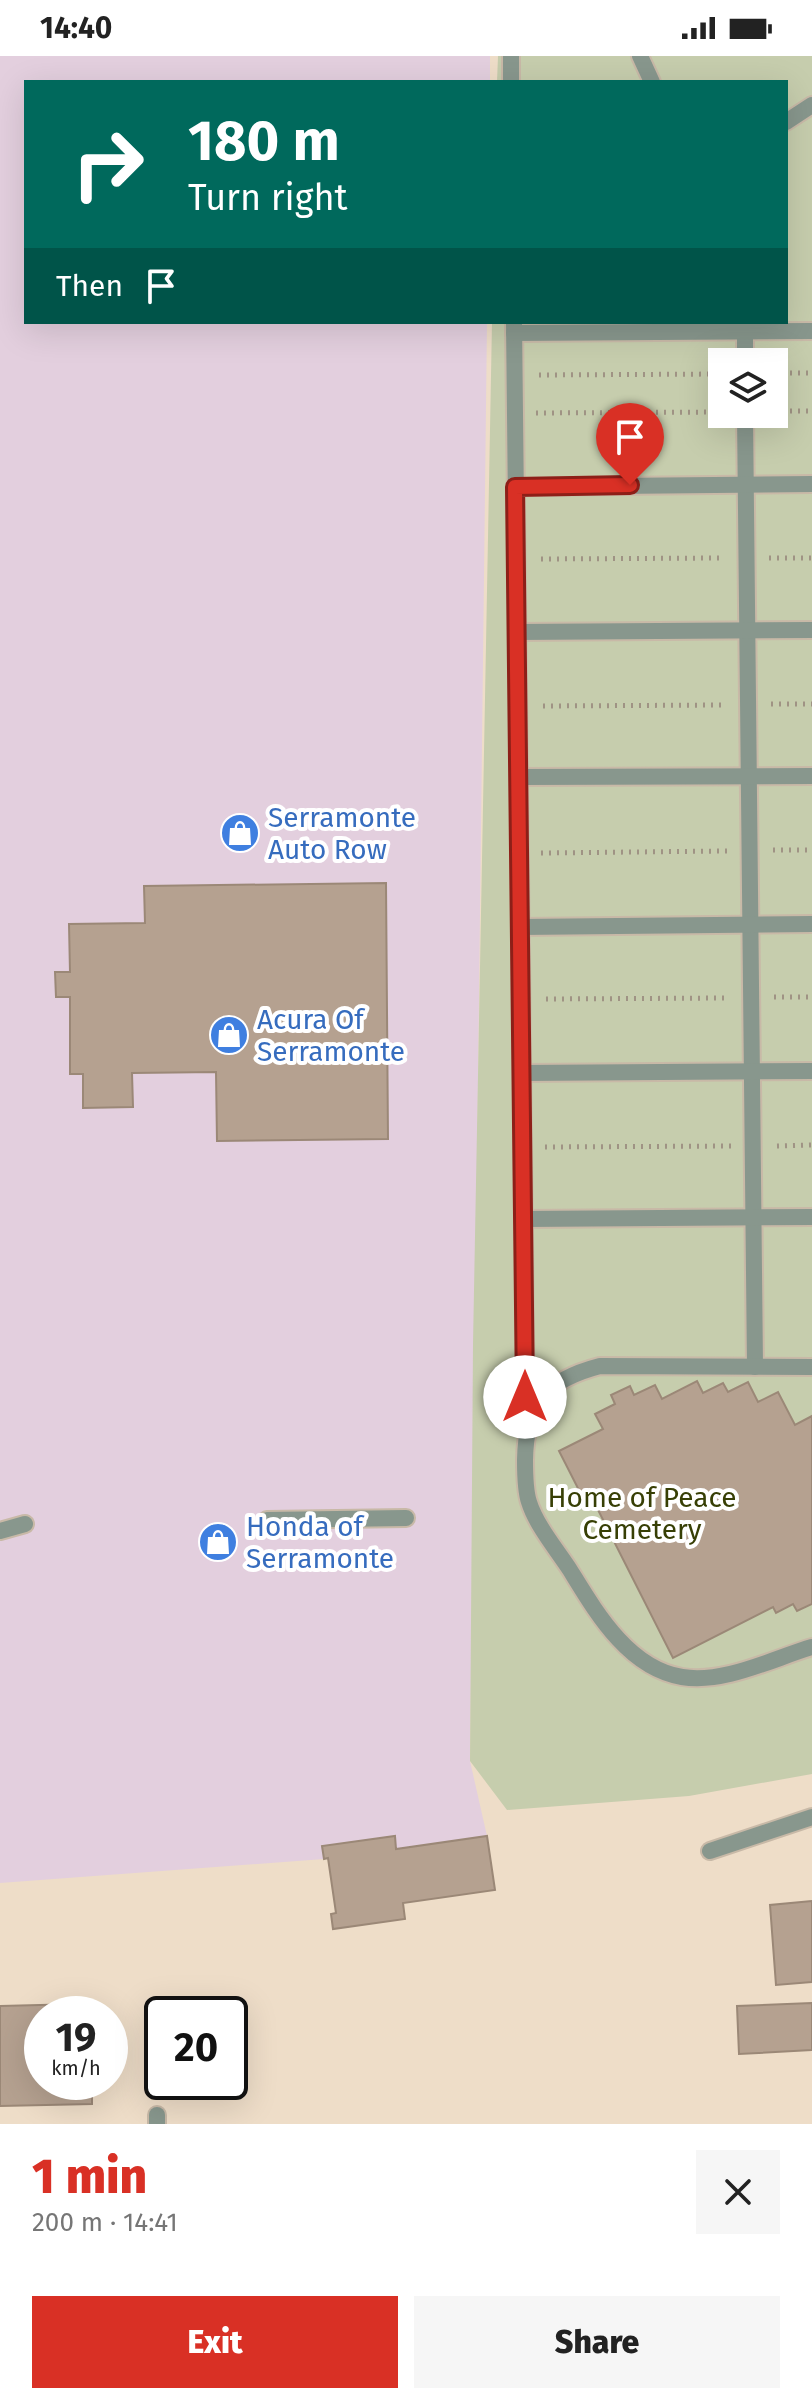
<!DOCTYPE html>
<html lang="en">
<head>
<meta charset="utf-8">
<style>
	body { margin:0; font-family:"Fira Sans",sans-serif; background:#f6f6f6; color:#222; height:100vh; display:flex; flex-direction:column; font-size:30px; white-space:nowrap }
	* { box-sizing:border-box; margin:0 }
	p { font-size:26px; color:#767676 }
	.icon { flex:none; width:44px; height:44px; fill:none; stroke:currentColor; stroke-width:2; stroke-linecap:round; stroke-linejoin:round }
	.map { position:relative; height:2068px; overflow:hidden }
	.sheet { display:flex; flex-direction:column; background:#fff; flex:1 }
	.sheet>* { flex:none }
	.top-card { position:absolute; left:24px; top:24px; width:764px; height:244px; border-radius:0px; box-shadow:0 8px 32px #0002; background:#00695c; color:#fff; overflow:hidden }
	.buttons { position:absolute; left:708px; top:292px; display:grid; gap:16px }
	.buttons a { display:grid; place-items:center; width:80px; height:80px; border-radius:0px; background:#fff; box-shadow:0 8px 32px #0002; font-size:40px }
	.speed { position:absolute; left:24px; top:1940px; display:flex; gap:16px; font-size:40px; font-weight:700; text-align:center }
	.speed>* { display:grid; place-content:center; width:104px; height:104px; border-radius:50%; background:#fff; box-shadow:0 8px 32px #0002; line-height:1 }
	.speed small { font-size:20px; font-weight:400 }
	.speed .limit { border:4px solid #111; border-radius:12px; background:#fff; color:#111 }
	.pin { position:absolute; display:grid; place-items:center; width:68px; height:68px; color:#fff; margin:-82px -34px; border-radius:50% 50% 50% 0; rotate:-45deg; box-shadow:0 0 8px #0007 }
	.pin .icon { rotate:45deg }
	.me { position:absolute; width:88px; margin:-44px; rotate:0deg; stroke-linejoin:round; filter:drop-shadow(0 0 6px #0008) }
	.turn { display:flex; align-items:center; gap:28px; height:168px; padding:0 32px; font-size:36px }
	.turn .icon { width:104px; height:104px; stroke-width:2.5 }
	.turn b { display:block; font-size:56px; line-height:68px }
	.then { display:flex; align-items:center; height:76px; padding:0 32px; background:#0003; gap:16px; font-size:30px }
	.round { display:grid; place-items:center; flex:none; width:84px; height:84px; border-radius:0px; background:#f6f6f6 }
	.head { display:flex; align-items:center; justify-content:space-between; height:136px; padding:0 32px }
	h1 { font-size:48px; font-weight:800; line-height:60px; color:#d93025 }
	.button { display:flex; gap:16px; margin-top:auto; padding:16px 32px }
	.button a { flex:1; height:92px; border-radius:0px; background:#d93025; color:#fff; font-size:32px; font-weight:800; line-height:92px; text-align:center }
	.button a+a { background:#f6f6f6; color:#222 }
	.status { display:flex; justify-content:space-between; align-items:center; height:56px; padding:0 40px; background:#fff; direction:ltr }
	.status svg { height:22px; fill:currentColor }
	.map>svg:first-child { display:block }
</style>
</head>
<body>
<div class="status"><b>14:40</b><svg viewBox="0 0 49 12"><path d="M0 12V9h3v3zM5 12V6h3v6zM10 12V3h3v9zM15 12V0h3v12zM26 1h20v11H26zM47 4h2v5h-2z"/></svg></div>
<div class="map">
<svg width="812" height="2068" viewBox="0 0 812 2068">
	<rect width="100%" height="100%" fill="#eeddc8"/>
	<path fill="#e3cfde" d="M0 0H490V26H26V266H487L470 1705 487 1780 396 1793 394 1780 322 1790 324 1803 0 1827Z"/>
	<path fill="#c6cdad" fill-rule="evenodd" d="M498 0H812V1718L689 1740 507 1754 470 1705 473 1288 492 266H786V26H497ZM722 306H774V358H722Z"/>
	<g fill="#b5a190" stroke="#9b8877" stroke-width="2">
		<path d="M386 827 388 1083 217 1085 216 1016 132 1017 133 1051 83 1052V1018H70V941H56L55 916H70L69 868 145 867 144 830Z"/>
		<path d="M697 1325 703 1337 723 1327 728 1336 748 1326 758 1346 778 1336 795 1369 812 1360V1548L797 1555 793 1548 776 1557 773 1551 673 1602 592 1442 585 1446 559 1395 603 1373 595 1358 615 1348 611 1339 630 1330 634 1339 655 1329 662 1343Z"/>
		<path d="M395 1780 396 1793 487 1780 495 1834 403 1847 405 1863 333 1873 331 1858 336 1857 328 1802 324 1803 322 1790Z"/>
		<path d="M812 1845V1926L776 1929 770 1849Z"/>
		<path d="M812 1947V1994L739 1998 737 1950Z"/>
		<path d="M79 1948V1958H42V2026H92V2048L0 2050V1950Z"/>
	</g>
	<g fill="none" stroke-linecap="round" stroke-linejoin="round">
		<g stroke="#c8b9a7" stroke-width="20">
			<g id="lane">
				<path d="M511 0V26"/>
				<path d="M640 0 652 26"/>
				<path d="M786 66 812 49"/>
				<path d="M514 266 526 1370"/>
				<path d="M745 268V306"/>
				<path d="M514 277 812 275"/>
				<path d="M745 358 755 1311"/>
				<path d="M515 431 812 428"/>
				<path d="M517 576 812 574"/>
				<path d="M519 721 812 720"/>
				<path d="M520 871 812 868"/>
				<path d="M522 1017 812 1015"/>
				<path d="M523 1163 812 1161"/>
				<path d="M812 1311 600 1310C546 1324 526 1347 525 1404 525 1416 525 1434 529 1446 536 1469 557 1494 570 1514 596 1556 628 1612 682 1621 724 1628 772 1603 812 1591"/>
				<path d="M267 1464 406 1462"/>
				<path d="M0 1475 25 1468"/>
				<path d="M710 1795 812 1761"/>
				<path d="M157 2059V2068"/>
			</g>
		</g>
		<g stroke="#9f9384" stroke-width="5" stroke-dasharray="2 6" stroke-linecap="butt">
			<path d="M774 317H812"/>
			<path d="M539 319 722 318"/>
			<path d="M774 355H812"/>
			<path d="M536 357 722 356"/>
			<path d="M769 502H812"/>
			<path d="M541 503 723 502"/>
			<path d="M771 648H812"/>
			<path d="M543 650 725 649"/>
			<path d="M773 794H812"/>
			<path d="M541 797 727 795"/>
			<path d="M774 941H812"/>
			<path d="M546 943 728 942"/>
			<path d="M777 1090 812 1089"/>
			<path d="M545 1091 731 1090"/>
		</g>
		<use href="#lane" stroke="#88978d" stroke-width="16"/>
	</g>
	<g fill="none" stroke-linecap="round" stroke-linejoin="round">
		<g stroke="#8d1f18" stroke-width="20">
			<path id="route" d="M525 1341 515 431 630 429"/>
		</g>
		<use href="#route" stroke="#d93025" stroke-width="14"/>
	</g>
	<defs>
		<g id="shop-disc" transform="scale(2)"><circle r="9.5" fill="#3f7fe0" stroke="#fff"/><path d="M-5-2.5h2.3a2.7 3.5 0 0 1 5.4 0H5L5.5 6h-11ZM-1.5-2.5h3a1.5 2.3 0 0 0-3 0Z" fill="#fff"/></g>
	</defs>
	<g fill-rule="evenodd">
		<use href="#shop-disc" x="240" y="777"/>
		<use href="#shop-disc" x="229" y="979"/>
		<use href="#shop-disc" x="218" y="1486"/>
	</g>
	<g text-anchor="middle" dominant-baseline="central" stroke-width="8" stroke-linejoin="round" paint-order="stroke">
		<g font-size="28" fill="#366cbe" stroke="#fff" text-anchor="start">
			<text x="268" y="761">Serramonte<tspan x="268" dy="32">Auto Row</tspan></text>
			<text x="257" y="963">Acura Of<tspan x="257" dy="32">Serramonte</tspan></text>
			<text x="246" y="1470">Honda of<tspan x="246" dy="32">Serramonte</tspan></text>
		</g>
		<g font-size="28" fill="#373f05" stroke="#fff">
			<text x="642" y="1441">Home of Peace<tspan x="642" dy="32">Cemetery</tspan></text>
		</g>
	</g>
</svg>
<div class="buttons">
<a><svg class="icon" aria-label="layers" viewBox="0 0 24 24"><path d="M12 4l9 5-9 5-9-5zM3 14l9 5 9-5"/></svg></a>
</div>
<div class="speed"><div>19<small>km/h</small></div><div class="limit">20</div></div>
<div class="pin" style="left:630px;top:429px;background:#d93025"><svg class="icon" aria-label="arrive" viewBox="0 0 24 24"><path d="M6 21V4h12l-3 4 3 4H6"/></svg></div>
<svg class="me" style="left:525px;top:1341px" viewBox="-20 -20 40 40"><circle r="19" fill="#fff"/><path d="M0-13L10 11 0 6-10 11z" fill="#d93025"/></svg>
<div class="top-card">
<div class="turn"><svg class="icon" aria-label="right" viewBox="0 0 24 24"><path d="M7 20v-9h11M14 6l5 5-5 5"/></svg><div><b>180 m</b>Turn right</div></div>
<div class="then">Then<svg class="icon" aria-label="arrive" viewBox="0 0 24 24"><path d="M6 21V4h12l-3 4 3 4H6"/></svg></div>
</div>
</div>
<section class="sheet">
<div class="head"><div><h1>1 min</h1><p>200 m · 14:41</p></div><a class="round"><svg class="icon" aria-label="close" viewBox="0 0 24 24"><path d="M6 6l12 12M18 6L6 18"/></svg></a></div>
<div class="button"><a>Exit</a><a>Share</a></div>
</section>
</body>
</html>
